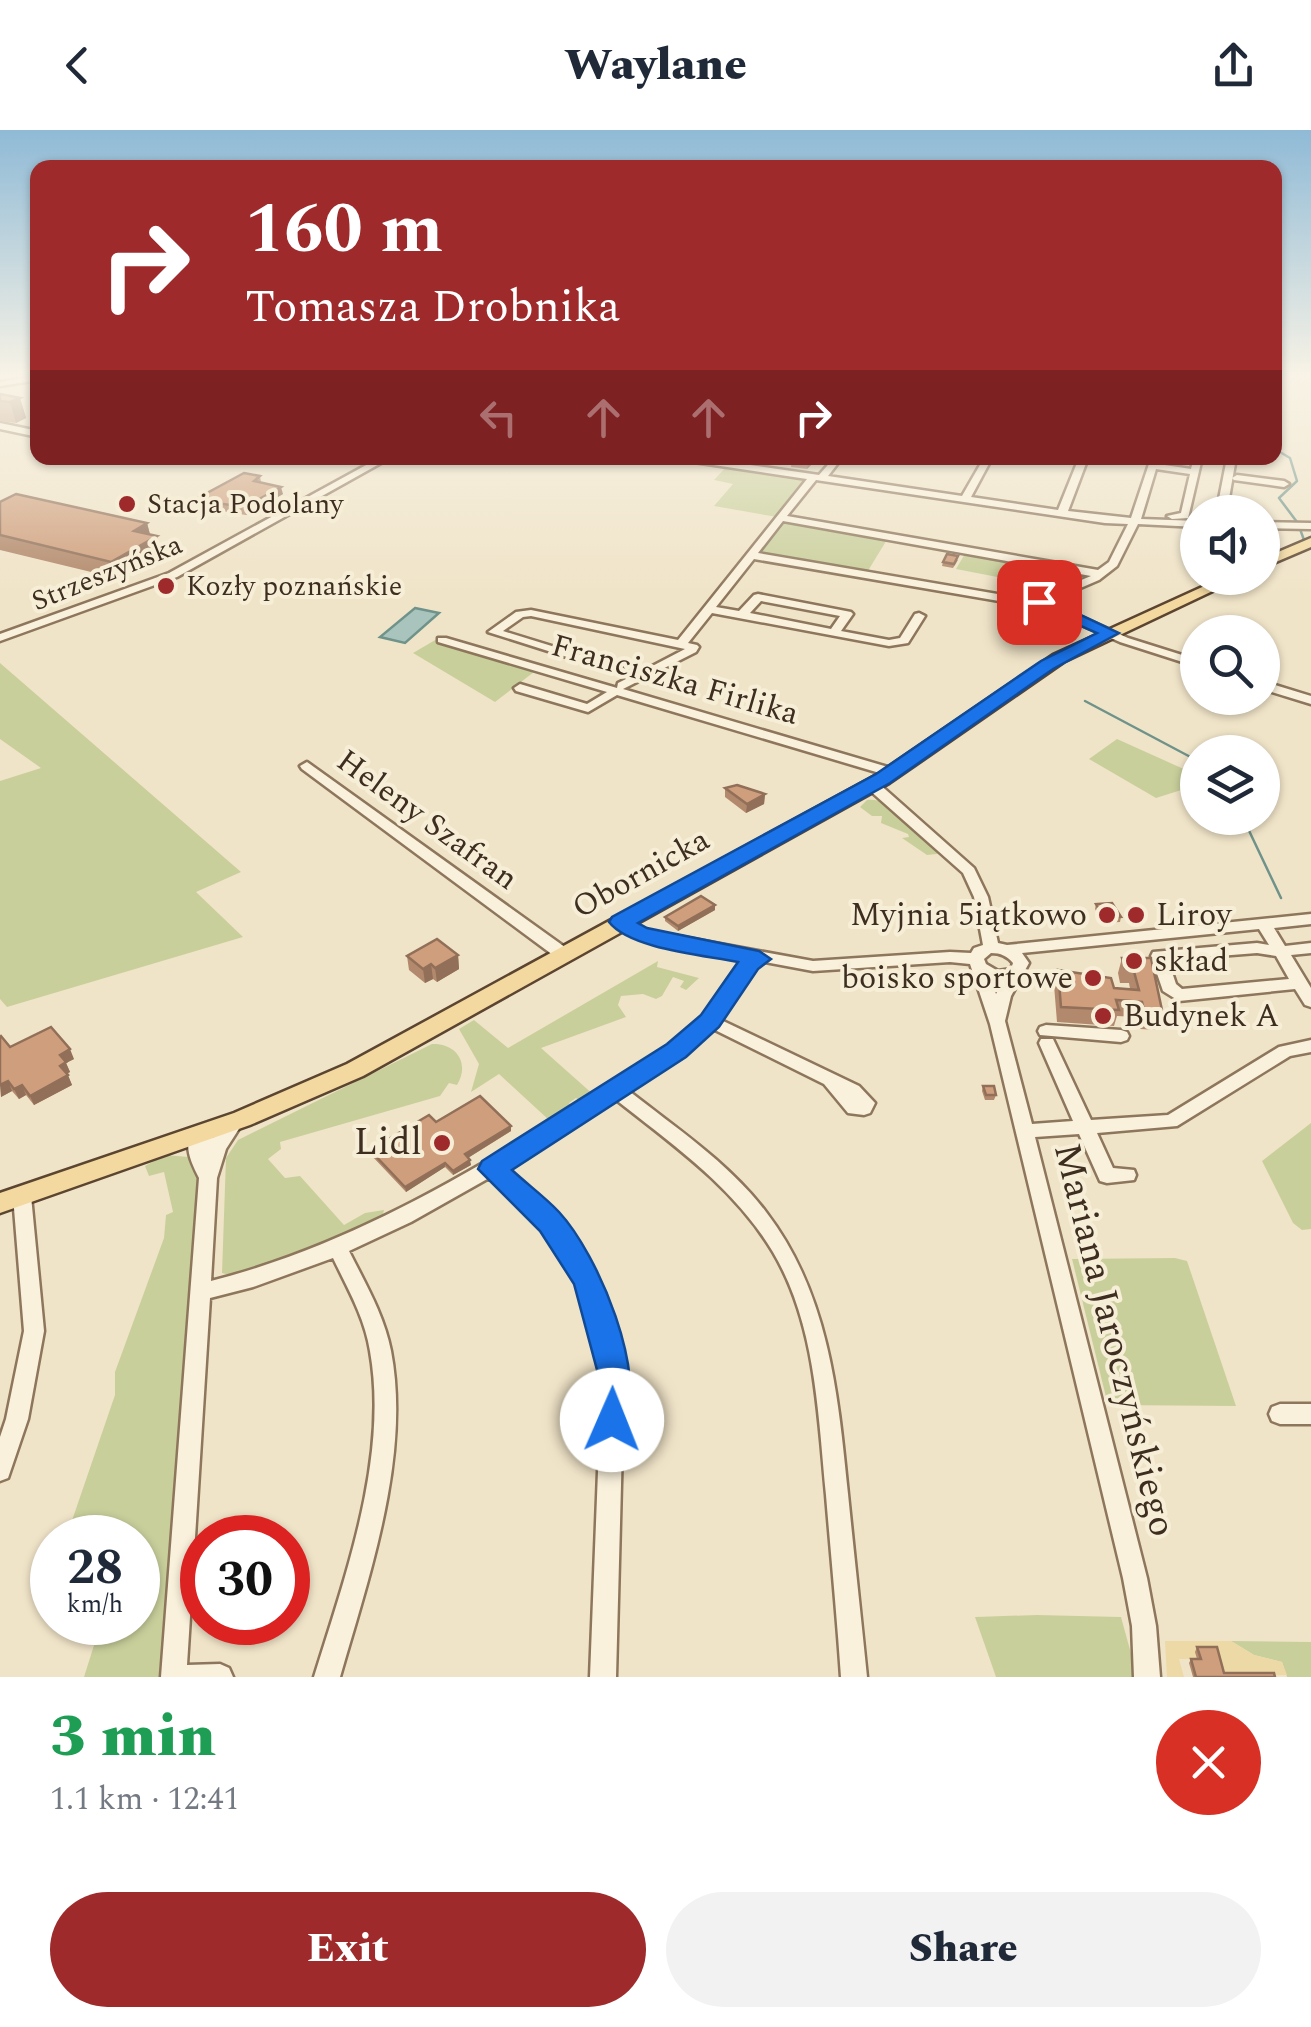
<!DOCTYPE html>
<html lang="en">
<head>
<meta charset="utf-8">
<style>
	body { margin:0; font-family:Spectral,serif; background:#f2f2f3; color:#1f2937; height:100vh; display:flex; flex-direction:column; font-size:38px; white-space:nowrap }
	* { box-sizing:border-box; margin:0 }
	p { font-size:32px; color:#747a83 }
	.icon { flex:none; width:55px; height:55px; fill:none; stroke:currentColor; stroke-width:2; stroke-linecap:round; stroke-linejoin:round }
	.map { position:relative; height:1547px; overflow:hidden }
	.side { display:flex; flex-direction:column; background:#fff; flex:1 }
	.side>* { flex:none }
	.top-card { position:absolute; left:30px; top:30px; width:1252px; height:305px; border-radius:20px; box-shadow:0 2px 8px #0004; background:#9e2a2b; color:#fff; overflow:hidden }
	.fabs { position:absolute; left:1180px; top:365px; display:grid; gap:20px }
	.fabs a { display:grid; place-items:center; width:100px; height:100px; border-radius:50%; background:#fff; box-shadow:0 2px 8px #0004; font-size:50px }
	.speed { position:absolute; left:30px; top:1385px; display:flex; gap:20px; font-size:50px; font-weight:700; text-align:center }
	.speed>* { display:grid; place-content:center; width:130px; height:130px; border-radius:50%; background:#fff; box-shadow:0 2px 8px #0004; line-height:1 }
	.speed small { font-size:25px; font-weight:400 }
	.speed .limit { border:15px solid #d22; background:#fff; color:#111 }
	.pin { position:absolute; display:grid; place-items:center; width:85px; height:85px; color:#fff; margin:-42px; border-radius:20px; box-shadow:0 5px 15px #0006 }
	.me { position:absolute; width:110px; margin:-55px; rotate:1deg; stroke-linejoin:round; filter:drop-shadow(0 0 8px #0008) }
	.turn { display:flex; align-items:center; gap:35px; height:210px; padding:0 50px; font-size:45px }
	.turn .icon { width:130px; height:130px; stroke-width:2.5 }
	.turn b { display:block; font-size:70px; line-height:85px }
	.lanes { display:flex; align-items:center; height:95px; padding:0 50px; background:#0003; justify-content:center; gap:50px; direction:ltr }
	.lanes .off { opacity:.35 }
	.round { display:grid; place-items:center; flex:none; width:105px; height:105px; border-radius:52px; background:#f2f2f3 }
	.overview { display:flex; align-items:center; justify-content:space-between; height:170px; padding:0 50px }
	h1 { font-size:60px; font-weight:800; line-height:75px; color:#1e9e55 }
	.cta { display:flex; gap:20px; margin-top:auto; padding:20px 50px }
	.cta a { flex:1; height:115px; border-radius:60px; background:#9e2a2b; color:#fff; font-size:40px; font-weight:800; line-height:115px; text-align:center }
	.cta a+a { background:#f2f2f3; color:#1f2937 }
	header { display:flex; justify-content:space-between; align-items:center; height:130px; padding:0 50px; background:#fff; font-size:45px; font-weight:800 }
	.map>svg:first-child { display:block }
</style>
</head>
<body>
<header><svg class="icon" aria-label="back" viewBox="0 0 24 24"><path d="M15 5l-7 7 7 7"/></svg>Waylane<svg class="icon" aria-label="share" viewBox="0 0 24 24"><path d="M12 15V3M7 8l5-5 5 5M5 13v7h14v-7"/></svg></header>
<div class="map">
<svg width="1311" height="1547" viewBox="0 0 1311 1547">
	<rect width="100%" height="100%" fill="#f0e4c8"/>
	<g fill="#c9cf9b">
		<path d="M727 336 804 348 807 350 777 387 714 376 733 354 714 350Z"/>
		<path d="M784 391 888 408 866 444 759 424Z"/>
		<path d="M966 422 1013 429 1010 437 1015 432 1085 442 1090 447 1060 459 956 439Z"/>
		<path d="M442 506 543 535 495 572 413 523Z"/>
		<path d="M0 533 241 742 196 762 243 807 7 877 0 869V651L41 638 0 609Z"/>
		<path d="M1117 609 1197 645V655L1156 668 1089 629Z"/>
		<path d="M867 670C891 668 896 686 908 696 917 703 927 708 935 716L937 724 927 725 902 708 909 707 908 704 881 693 882 686H872L860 677Z"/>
		<path d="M658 831 657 837 699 848 686 860 680 857 684 851 673 847 662 866 656 869 643 864 621 866 618 875 626 887 541 918 595 966 582 973 576 968 569 973 572 977 550 991 499 944 471 962 479 934 459 899 474 890 508 918Z"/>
		<path d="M432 914C457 913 470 934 457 955L449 953 440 966 280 1012 281 1019 268 1029 285 1048 300 1046 344 1095 365 1083 384 1080 382 1088C353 1101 248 1153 222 1143L226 1028 238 1010Z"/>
		<path d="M1311 993V1099L1302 1100 1293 1093 1262 1031Z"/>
		<path d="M165 1025 189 1027 200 1047 165 1547H84L101 1493 138 1492V1408H66L115 1265V1242L164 1108 166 1085 173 1082 164 1042 149 1046 145 1036Z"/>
		<path d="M1175 1128 1187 1131 1236 1276 1108 1275 1072 1129Z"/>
		<path d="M1037 1485 1121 1487 1135 1538 1133 1547H996L975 1487Z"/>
		<path d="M1231 1511 1311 1512V1547H1287L1282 1532 1254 1525Z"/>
	</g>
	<path fill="#ecd9a5" d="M1165 1511H1231L1254 1525 1282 1532 1287 1545 1222 1547 1197 1529H1179L1184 1547H1167Z"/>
	<path fill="#a9c4bc" stroke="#6f938a" stroke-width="2.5" d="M415 478 439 483 405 513 380 507Z"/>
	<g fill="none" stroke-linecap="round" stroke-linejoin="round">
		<g stroke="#6f938a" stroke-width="2.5">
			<path d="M1275 319 1290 328 1297 351 1279 368 1297 392"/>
			<path d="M1300 399 1304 410"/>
			<path d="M1085 571 1198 631"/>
			<path d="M1243 688 1281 768"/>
		</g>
		<g stroke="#8d765c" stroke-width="5">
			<g id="minor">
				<path d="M36 246 38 250 0 256V252Z"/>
				<path d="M0 293 38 301V307L0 299Z"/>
				<path d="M379 328H390L177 447 0 511V504L169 443Z"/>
				<path d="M683 328H702L819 345 834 328H842L828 346 962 366 984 328H992L971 367 1058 380 1079 328H1088L1068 381 1131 388 1151 328H1159L1158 334 1191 339 1194 328H1202L1188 388 1172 389 1167 386 1181 383 1190 344 1156 339 1141 389 1198 391V397L1138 394 1117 436 1099 450 1048 472 1128 508 1198 530V537L1120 512 1039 476 1034 477 754 429 716 477 739 481 754 465 758 464 851 482 853 484 841 501 889 510 900 508 915 484 919 483 925 486 908 513 889 516 712 483 688 513 697 515 699 517 696 522 623 559 898 640 900 643 898 646 893 647 617 565 588 582 516 561 514 558 520 554 587 574 607 562 438 512V508H446L617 558 618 553 630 547 488 502 516 482 531 480 678 510 807 349 687 331ZM816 350 1105 393 1128 394 1109 432 1098 440 787 386ZM783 391 1091 446 1033 470 758 423ZM761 471 840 486 831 499 750 483ZM531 486 685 519 639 543 503 501 523 487Z"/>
				<path d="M1227 328H1236L1228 374 1233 382H1223L1218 374Z"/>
				<path d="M1237 345 1284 351 1289 354 1284 357 1234 350 1232 348Z"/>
				<path d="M1262 392 1311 393V399L1262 398Z"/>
				<path d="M1262 551 1311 566V574L1262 559Z"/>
				<path d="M307 632 569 820 571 824 569 828H557L302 639 300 636Z"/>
				<path d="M872 651 877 652 974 738 988 767 998 813 1007 815 1311 784V794L1274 798 1285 816 1311 813V823L1291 825 1311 858V877L1305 875 1295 859 1179 871 1163 861 1151 826 1153 822 1257 813 1269 815 1259 799 1022 823 1029 833 1011 866 1005 891 1032 994 1073 991 1039 913 1041 909H1053L1091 990 1168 985 1279 917 1311 910V922L1290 926 1177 996 1097 1003 1113 1038 1134 1040 1136 1045 1134 1050 1107 1053 1100 1051 1079 1004 1035 1007 1147 1448 1156 1496 1160 1547H1134L1132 1496 1123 1448 990 894 970 834 950 832 813 841 765 832 756 838 721 890 859 956 875 973 870 983 864 985 848 983 824 954 713 899 675 930 629 961C676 998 729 1033 766 1082 829 1164 838 1264 848 1364 854 1425 861 1486 867 1547H841C837 1486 831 1426 826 1365 818 1284 816 1194 773 1122 735 1058 672 1014 615 969L504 1039 558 1087 595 1145 612 1189 624 1239 616 1547H590L602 1239 592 1189 579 1154 544 1097 489 1048 411 1092 349 1121C365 1153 384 1185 391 1221 411 1326 369 1446 340 1547H314C345 1447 389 1327 370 1221 365 1188 347 1157 333 1128L253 1157 210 1168 187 1535 220 1534 229 1538 233 1547H161L199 1048C191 1032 184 1018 191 1000 199 998 209 1000 213 1008 221 997 227 982 241 986L244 991 226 1019 217 1048 211 1151C344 1117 460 1049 576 977 614 953 656 931 691 901 714 880 725 851 747 829 710 822 638 817 612 792L615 789H625L644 800 813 831 950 822 971 823 974 818 983 815 974 767 963 743 867 658 865 655 867 652ZM991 823C1001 823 1007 826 1013 833L1011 839 998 841 986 834 984 829ZM1257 823 1276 826 1289 849 1182 859 1176 854 1168 830ZM991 850 1002 852 996 864Z"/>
				<path d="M1046 895 1121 900 1127 902 1129 906 1127 910 1121 912 1040 905 1038 901 1040 897Z"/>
				<path d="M22 1059 29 1061 31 1066 44 1201 28 1289 8 1348 0 1351V1307L6 1289 24 1201 13 1066 15 1061Z"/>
				<path d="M1280 1274H1311V1294H1280L1272 1291 1269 1284 1272 1277Z"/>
			</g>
		</g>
		<g stroke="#5b4430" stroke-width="5">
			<g id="major">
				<path d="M1311 408V417L1262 438V429Z"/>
				<path d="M1222 448H1240L1065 531 889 653 363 946 250 995 0 1083V1063L234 983 347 934 877 645 1053 525Z"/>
			</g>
		</g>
		<use href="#minor" fill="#faf1dc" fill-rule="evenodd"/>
		<use href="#major" fill="#f3d9a0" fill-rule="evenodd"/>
	</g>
	<g fill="#b2896c">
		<path d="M0 264 20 268 26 288 16 293 0 291Z"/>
		<path d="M792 328H813V333L807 339 791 337Z"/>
		<path d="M260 346 261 352 283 364 246 385 196 377 194 370Z"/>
		<path d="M0 372 147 393 150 404 157 406 160 421 116 448 0 420Z"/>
		<path d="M958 430 953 438 942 436 943 432Z"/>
		<path d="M725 658 765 664 764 674 746 683 725 667Z"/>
		<path d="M1096 774 1121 787 1120 792 1103 793 1095 779Z"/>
		<path d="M715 775V780L678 801 665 791V787Z"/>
		<path d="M458 825 459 839 437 852 433 849 425 853 409 840 407 826Z"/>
		<path d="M1122 828H1151L1163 885 1158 900 1140 899 1137 887 1117 886 1114 896 1057 892 1054 855 1058 840 1114 858 1130 859 1129 853H1120L1118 843Z"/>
		<path d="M0 907 10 917 74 929 66 933 70 942 67 944 72 955 34 975 26 965 19 969 12 961 1 967Z"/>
		<path d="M983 956 996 965 994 970H985L982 961Z"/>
		<path d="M436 992 511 1001 468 1028 471 1035 453 1045 445 1037 406 1062 371 1025 370 1020Z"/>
		<path d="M1197 1517 1224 1543 1275 1547H1193L1189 1533 1191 1529H1197L1195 1522Z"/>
	</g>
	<g fill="#916f58">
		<path d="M20 268 26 288 16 293 10 272Z"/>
		<path d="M809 328H813V333L807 339Z"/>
		<path d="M281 357 283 364 246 385 245 377Z"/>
		<path d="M147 393 151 409 134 401Z"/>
		<path d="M157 406 160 421 116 448 111 432Z"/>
		<path d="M765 664 764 674 746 683 747 674Z"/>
		<path d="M715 775V780L678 801V796Z"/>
		<path d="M458 825 459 839 437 852 435 838Z"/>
		<path d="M431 834 433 849 425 853 423 839Z"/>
		<path d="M70 919 74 929 66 933 70 942 63 945 60 936V925Z"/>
		<path d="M68 945 72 955 34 975 30 966Z"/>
		<path d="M8 951 12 961 1 967 0 955Z"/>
		<path d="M22 955 26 965 19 969 14 959Z"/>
		<path d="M511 996V1001L466 1029 465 1024Z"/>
		<path d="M470 1030 471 1035 453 1045V1041Z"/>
		<path d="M445 1033V1037L406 1062 405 1057Z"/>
	</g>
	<g fill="#cf9f7d" stroke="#916f58" stroke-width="2.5">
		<path d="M0 264 20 268 10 272 0 271Z"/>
		<path d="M244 343 260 346 254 351 281 357 245 377 194 370Z"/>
		<path d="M16 364 147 393 134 401 157 406 111 432 0 405V372Z"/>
		<path d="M947 424 958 426 954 434 943 432Z"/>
		<path d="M737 655 765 664 747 674 725 658Z"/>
		<path d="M701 766 715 775 678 796 665 787Z"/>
		<path d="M1112 773 1121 787 1104 788 1096 774Z"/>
		<path d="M437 809 458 825 435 838 431 834 423 839 407 826Z"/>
		<path d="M1122 828H1151L1163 885 1145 884 1142 872 1116 870 1119 880 1061 877 1058 840 1111 848 1114 858 1139 860 1133 838H1125Z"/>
		<path d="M51 897 70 919 60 925 66 932 60 936 68 945 30 966 22 955 14 959 8 951 0 955V907L1 906 10 917Z"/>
		<path d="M983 956H994L996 965H986Z"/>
		<path d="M480 966 511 996 465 1024 470 1030 453 1041 445 1033 405 1057 370 1020 429 985 436 992Z"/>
		<path d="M1197 1517H1217L1224 1543H1274L1275 1547H1196L1191 1529H1201Z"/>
	</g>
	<linearGradient id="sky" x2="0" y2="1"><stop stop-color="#8fbad6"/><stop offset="0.53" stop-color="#f8f3e6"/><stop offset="1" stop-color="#f8f3e6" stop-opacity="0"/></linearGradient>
	<rect width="1311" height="463" fill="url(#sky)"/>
	<path fill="#1a73e8" stroke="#114b97" stroke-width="2.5" d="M1033 468H1045L1119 503 1053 539 890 653 638 793 647 798 759 821 771 829 758 839 719 897 686 927 512 1040C527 1054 545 1067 559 1082 598 1124 649 1245 624 1300L612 1305 601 1300 596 1290 597 1240 574 1154 540 1101 478 1039 482 1031 667 914 701 885 738 832C704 825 630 819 609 792L612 787 876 644 1041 531 1097 503 1033 475Z"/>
	<g fill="#9e2a2b" stroke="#f7eed8" stroke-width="4">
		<circle cx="127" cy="374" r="10"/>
		<circle cx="166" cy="456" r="10"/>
		<circle cx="1107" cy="785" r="10"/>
		<circle cx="1136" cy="785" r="10"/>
		<circle cx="1134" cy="831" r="10"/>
		<circle cx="1093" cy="848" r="10"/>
		<circle cx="1103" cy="886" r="10"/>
		<circle cx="442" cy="1013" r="10"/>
	</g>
	<g text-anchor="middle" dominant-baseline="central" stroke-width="8" stroke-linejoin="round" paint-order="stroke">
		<g font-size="28" fill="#3d2e20" stroke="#f7eed8" text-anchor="start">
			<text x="147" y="374">Stacja Podolany</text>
			<text x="186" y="456">Kozły poznańskie</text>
		</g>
		<g font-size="28" fill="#3d2e20" stroke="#f7eed8">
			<text transform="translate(107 443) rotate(-22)">Strzeszyńska</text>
		</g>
		<g font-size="32" fill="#3d2e20" stroke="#f7eed8">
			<text transform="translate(675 550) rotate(16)">Franciszka Firlika</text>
			<text transform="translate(427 690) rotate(36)">Heleny Szafran</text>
			<text transform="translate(641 744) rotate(-29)">Obornicka</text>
		</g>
		<g font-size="32" fill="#3d2e20" stroke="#f7eed8" text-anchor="start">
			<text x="1087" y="785" text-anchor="end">Myjnia 5iątkowo</text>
			<text x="1156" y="785">Liroy</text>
			<text x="1154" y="831">skład</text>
			<text x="1073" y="848" text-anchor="end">boisko sportowe</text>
			<text x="1123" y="886">Budynek A</text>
		</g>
		<g font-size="38" fill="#3d2e20" stroke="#f7eed8" text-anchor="end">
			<text x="422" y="1013">Lidl</text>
		</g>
		<g font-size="38" fill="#3d2e20" stroke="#f7eed8">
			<text transform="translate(1114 1210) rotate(76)">Mariana Jaroczyńskiego</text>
		</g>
	</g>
</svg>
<div class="fabs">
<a><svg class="icon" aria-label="sound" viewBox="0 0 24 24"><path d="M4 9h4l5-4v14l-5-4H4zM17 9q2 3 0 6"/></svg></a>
<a><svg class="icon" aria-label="search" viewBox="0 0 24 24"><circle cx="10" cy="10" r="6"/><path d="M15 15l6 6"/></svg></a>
<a><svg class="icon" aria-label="layers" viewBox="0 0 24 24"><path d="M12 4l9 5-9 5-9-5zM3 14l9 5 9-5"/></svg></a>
</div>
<div class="speed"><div>28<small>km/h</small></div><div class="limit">30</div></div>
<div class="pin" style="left:1039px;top:472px;background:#d93025"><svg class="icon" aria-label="arrive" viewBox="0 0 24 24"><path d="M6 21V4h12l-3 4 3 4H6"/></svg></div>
<svg class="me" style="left:612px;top:1290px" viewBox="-20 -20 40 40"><circle r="19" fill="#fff"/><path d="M0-13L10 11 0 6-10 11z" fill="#1a73e8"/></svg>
<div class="top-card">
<div class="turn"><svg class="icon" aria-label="right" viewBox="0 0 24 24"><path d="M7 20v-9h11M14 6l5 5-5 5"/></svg><div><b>160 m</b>Tomasza Drobnika</div></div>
<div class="lanes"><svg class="icon off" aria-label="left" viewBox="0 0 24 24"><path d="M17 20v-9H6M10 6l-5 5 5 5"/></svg><svg class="icon off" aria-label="ahead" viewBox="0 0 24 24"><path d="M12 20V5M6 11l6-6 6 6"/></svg><svg class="icon off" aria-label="ahead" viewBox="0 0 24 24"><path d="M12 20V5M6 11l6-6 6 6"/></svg><svg class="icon" aria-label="right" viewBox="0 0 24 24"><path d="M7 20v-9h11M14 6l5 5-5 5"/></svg></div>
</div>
</div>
<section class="side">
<div class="overview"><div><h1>3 min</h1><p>1.1 km · 12:41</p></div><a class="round" style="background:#d93025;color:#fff"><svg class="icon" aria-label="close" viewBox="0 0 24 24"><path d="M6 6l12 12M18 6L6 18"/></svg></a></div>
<div class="cta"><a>Exit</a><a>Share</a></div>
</section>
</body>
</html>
